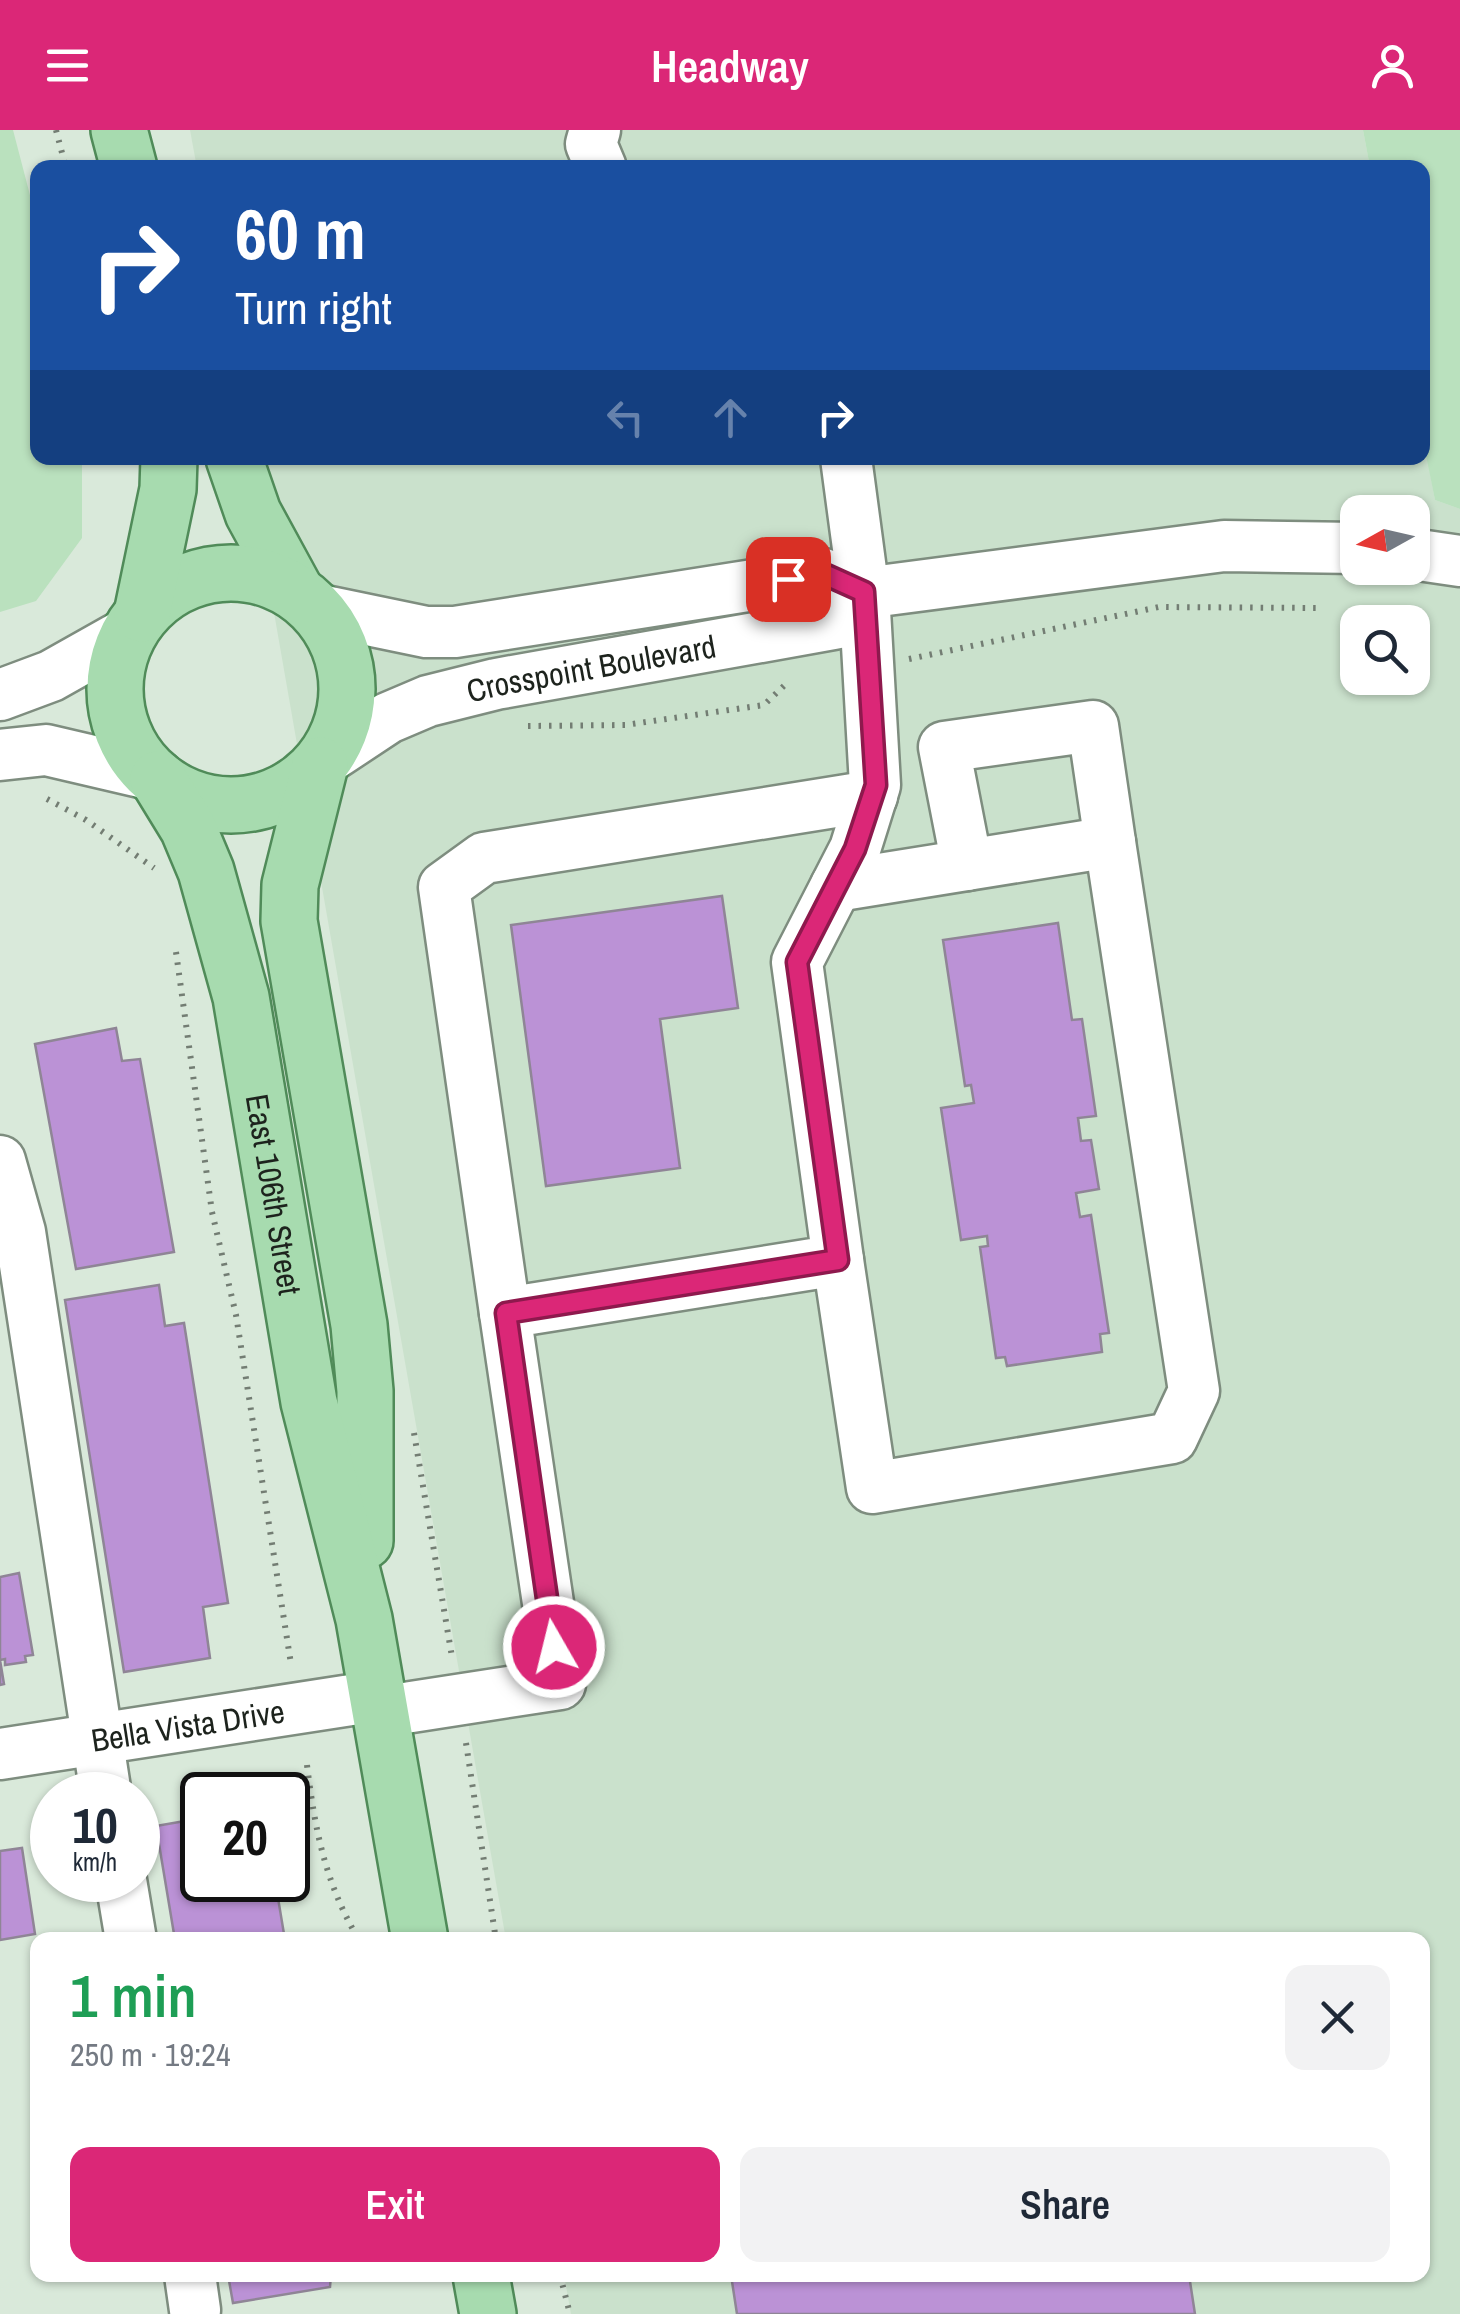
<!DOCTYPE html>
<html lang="en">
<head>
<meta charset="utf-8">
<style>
	body { margin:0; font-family:"Archivo Narrow",sans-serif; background:#f2f2f3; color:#1f2937; height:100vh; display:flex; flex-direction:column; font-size:38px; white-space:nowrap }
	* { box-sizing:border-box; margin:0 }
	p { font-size:32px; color:#747a83 }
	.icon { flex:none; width:55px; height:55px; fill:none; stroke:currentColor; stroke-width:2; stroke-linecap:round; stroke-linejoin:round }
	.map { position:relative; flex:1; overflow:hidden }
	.side { position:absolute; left:30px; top:1802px; width:1400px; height:350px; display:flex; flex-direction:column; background:#fff; border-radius:20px; box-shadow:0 2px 8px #0004 }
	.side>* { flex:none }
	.hud { position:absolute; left:30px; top:30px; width:1400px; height:305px; border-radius:20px; box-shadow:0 2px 8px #0004; background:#1a4fa0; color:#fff; overflow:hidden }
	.needle { width:65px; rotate:262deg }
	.fabs { position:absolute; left:1340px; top:365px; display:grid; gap:20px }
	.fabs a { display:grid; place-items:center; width:90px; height:90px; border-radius:20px; background:#fff; box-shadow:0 2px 8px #0004; font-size:50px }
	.speed { position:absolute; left:30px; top:1642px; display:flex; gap:20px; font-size:50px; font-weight:700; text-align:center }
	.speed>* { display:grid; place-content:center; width:130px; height:130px; border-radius:50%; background:#fff; box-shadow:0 2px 8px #0004; line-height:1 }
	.speed small { font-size:25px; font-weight:400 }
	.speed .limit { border:5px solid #111; border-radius:15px; background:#fff; color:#111 }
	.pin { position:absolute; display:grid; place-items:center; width:85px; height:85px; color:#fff; margin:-42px; border-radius:20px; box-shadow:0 5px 15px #0006 }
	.me { position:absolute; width:110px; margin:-55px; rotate:352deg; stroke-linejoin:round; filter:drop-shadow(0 0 8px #0008) }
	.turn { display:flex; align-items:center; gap:35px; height:210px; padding:0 40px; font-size:45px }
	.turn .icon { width:130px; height:130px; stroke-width:2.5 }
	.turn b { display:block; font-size:70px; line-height:85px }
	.lanes { display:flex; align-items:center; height:95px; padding:0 40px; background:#0003; justify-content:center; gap:50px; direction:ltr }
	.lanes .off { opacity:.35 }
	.round { display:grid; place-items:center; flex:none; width:105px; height:105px; border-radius:20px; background:#f2f2f3 }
	.head { display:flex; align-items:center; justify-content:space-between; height:170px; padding:0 40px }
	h1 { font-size:60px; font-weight:600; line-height:75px; color:#1e9e55 }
	.cta { display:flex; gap:20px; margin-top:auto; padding:20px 40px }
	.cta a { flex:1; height:115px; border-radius:20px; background:#db2777; color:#fff; font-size:40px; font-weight:600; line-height:115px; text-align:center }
	.cta a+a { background:#f2f2f3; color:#1f2937 }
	header { display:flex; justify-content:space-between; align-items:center; height:130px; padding:0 40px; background:#db2777; color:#fff; font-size:45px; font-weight:600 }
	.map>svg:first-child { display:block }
</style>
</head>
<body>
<header><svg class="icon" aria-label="menu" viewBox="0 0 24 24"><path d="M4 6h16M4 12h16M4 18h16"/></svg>Headway<svg class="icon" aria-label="person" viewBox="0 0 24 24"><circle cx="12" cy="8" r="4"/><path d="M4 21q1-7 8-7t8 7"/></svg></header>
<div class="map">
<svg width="1460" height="2184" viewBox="0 0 1460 2184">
	<rect width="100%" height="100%" fill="#d9e9da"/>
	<g fill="#cae1cc" fill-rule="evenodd">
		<path d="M190 0H1363L1370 37 197 38Z"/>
		<path d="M1423 305 1435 370 1460 379V2184H571L564 2145H1422V1810H506L247 328H1422ZM1358 382H1412V438H1358ZM1358 492H1412V548H1358Z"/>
	</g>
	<g fill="#bae1be">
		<path d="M0 0H13L37 92 38 328H82V408L36 471 0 482Z"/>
		<path d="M1363 0H1460V379L1435 370 1422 305V38L1370 37Z"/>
	</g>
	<g fill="#bb92d6" stroke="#8f8596" stroke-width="2.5">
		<path d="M722 766 738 878 660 889 680 1038 546 1056 511 795Z"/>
		<path d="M1058 793 1072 890 1082 889 1096 986 1078 988 1081 1011 1091 1010 1099 1059 1076 1063 1080 1087 1091 1085 1109 1203 1100 1204 1102 1222 1007 1236 1005 1227 996 1228 980 1117 988 1116 987 1106 961 1110 941 978 974 973 971 955 965 956 943 810Z"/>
		<path d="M116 898 122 931 140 929 174 1122 76 1139 35 914Z"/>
		<path d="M159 1155 165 1196 184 1193 228 1473 203 1477 210 1528 124 1542 65 1170Z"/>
		<path d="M19 1443 33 1525 25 1526 26 1532 5 1535V1529L0 1530 4 1554 0 1555V1447Z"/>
		<path d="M202 1688V1750H275L285 1810H175L156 1696Z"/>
		<path d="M22 1718 35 1804 0 1810V1721Z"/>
		<path d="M228 2145H331L330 2157 233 2173Z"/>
		<path d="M731 2145H1189L1195 2184H737Z"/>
	</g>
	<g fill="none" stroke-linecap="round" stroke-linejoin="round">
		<g stroke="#7e8d7f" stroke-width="55">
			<g id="minor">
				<path d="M595 0 591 14 601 38"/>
				<path d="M1412 424 1460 431"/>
				<path d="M315 479 426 502H455L824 444 864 463 1224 416 1358 418"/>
				<path d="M0 565 51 546 131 501"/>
				<path d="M0 625 46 620 153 645"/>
				<path id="s1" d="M323 631 388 588 428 571 496 554 834 494 864 463"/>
				<path d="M967 735 944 617 1093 596 1110 712"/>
				<path d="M836 756 1110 712 1194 1261 1172 1308 872 1358 838 1130"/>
				<path d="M0 1031 20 1102 106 1665"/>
				<path d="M505 1183 444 757 484 728 872 666"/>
				<path d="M379 1582 560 1554 505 1183 838 1130 797 832 855 719 875 655 864 463 846 328"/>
				<path id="s2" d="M0 1624 377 1566"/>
				<path d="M121 1750 131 1810"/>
				<path d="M190 2145 195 2180"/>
			</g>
		</g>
		<g stroke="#508b59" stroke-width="60">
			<g id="major">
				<path d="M119 0 129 38"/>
				<path d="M234 328 253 383 296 462"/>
				<circle cx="231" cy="559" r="116"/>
				<path d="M142 484 168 359 169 328"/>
				<path d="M320 635 290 755 289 791 359 1195 365 1261V1411"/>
				<path id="s3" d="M158 649 188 698 206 741 241 867 309 1272 364 1489 420 1810"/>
				<path d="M481 2145 488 2184"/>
			</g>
		</g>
		<g stroke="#737d73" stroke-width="6" stroke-dasharray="2.5 8" stroke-linecap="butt">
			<path d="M56 0 66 38"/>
			<path d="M909 529 1159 477 1320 478"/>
			<path d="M528 596 625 595 764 575 789 551"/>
			<path d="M47 669 86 690 154 738"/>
			<path d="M176 822 212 1082 236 1185 291 1534"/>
			<path d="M414 1303 452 1527"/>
			<path d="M466 1613 496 1810"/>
			<path d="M307 1635C315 1700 325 1753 359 1810"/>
			<path d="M560 2145 570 2184"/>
		</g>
		<use href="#minor" stroke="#fff" stroke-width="50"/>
		<use href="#major" stroke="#a7dbaf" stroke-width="55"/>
	</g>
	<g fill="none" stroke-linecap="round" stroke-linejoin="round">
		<g stroke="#8e194d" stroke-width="25">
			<path id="route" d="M554 1517 506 1183 838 1130 797 832 855 719 876 655 864 462 824 444 788 449"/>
		</g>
		<use href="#route" stroke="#db2777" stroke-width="18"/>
	</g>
	<g text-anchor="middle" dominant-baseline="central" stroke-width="10" stroke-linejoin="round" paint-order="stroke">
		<g font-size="32" fill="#1d231d" stroke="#d9e9da">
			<text stroke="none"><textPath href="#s1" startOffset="288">Crosspoint Boulevard</textPath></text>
			<text stroke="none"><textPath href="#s3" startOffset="435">East 106th Street</textPath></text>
			<text stroke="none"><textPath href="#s2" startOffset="190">Bella Vista Drive</textPath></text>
		</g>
	</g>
</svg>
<div class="fabs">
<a><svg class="needle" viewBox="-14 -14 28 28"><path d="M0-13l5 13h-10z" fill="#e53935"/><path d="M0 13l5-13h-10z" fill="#747a83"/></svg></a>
<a><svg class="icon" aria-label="search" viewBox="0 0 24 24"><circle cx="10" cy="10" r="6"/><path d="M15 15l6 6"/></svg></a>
</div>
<div class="speed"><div>10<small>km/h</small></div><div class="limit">20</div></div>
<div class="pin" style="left:788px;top:449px;background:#d93025"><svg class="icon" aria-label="arrive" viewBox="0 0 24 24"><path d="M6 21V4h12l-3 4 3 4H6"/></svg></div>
<svg class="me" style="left:554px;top:1517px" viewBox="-20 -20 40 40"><circle r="17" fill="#db2777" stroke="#fff" stroke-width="3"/><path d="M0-11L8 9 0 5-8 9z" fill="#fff"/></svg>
<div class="hud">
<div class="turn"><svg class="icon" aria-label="right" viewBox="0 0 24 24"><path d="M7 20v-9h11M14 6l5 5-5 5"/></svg><div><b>60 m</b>Turn right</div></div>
<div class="lanes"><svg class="icon off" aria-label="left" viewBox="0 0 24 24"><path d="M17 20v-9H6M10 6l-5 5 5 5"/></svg><svg class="icon off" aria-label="ahead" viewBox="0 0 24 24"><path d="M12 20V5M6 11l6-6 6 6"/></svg><svg class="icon" aria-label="right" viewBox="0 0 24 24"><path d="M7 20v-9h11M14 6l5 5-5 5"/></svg></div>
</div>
<section class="side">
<div class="head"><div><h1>1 min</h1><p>250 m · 19:24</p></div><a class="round"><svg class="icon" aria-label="close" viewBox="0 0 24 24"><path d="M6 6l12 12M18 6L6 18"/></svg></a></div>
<div class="cta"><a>Exit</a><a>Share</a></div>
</section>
</div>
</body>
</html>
